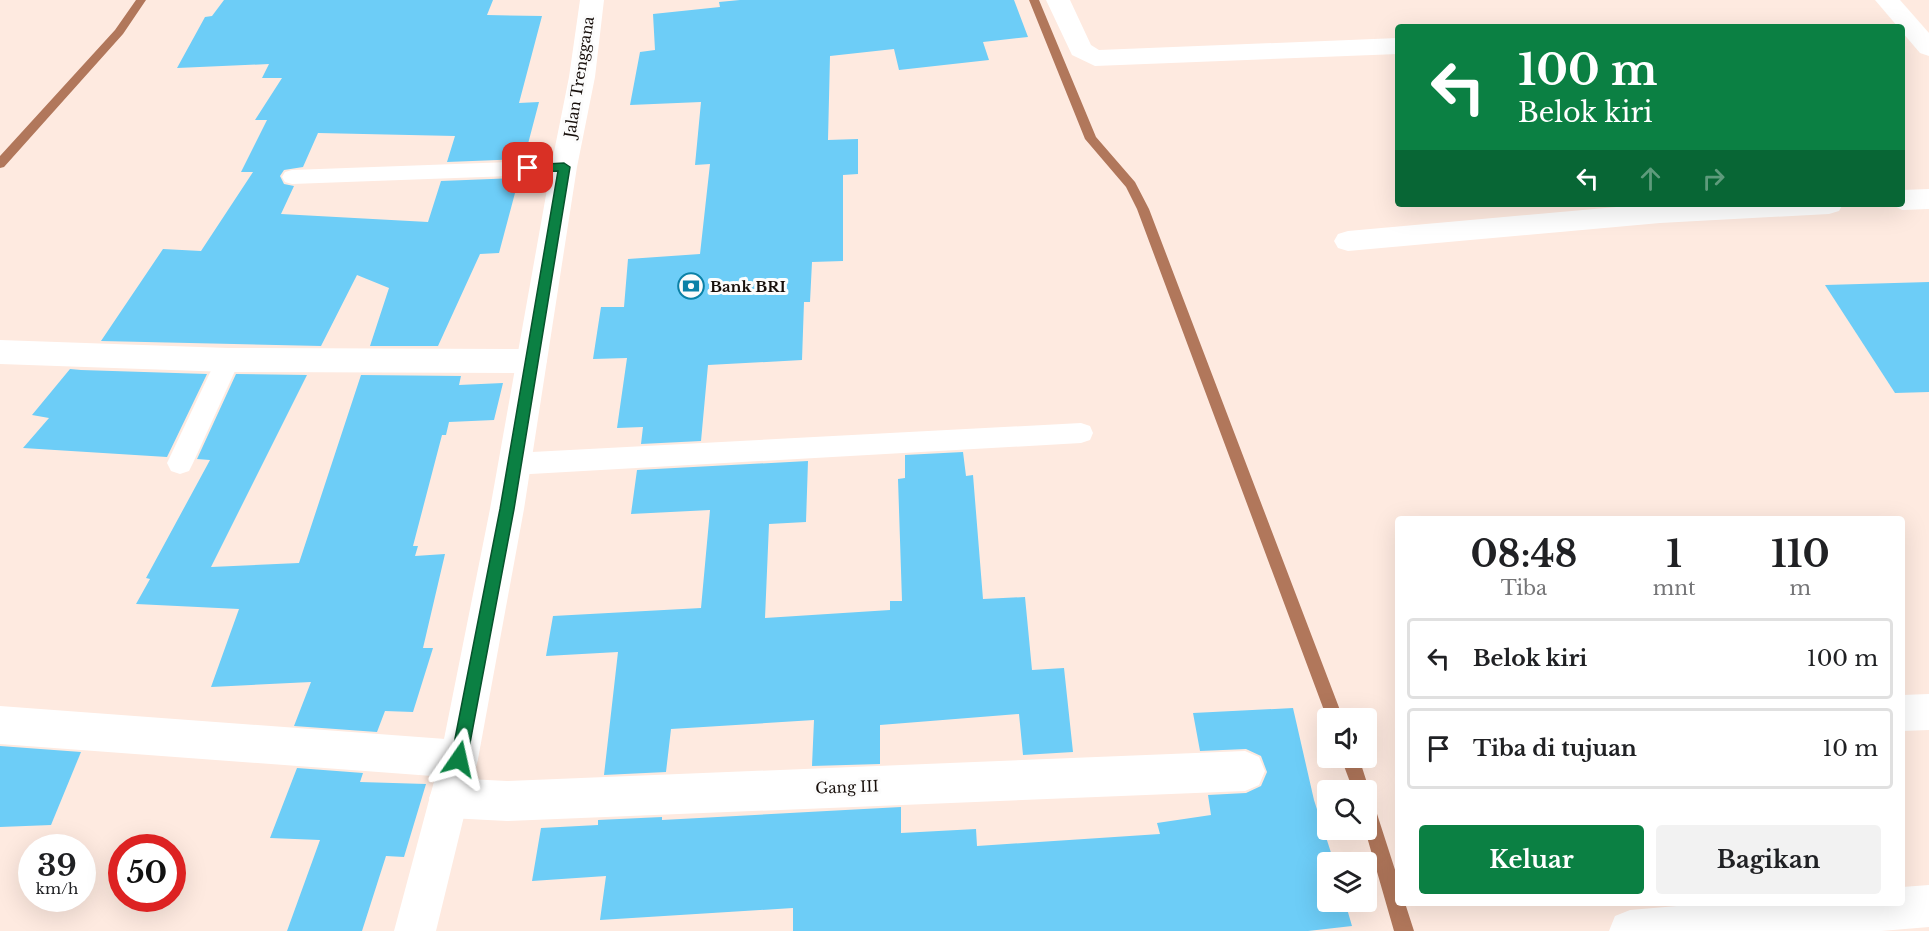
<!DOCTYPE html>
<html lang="id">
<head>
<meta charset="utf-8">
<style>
	body { margin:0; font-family:"Libre Baskerville",serif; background:#f2f2f2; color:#202124; height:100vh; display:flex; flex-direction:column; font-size:22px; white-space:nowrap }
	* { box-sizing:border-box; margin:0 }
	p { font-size:20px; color:#757577 }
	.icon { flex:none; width:33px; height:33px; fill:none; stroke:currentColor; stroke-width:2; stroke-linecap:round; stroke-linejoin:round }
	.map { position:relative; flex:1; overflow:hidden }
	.details { position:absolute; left:1395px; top:516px; width:510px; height:390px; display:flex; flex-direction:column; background:#fff; border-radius:6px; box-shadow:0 6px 24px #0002 }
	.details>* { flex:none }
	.banner { position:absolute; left:1395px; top:24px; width:510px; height:183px; border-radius:6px; box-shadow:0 6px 24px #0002; background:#0b8043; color:#fff; overflow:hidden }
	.buttons { position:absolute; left:1317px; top:708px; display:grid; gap:12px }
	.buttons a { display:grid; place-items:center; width:60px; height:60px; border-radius:6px; background:#fff; box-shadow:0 6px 24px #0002; font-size:30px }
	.speed { position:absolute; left:18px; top:834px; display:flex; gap:12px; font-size:30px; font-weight:700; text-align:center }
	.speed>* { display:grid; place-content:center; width:78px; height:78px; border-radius:50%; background:#fff; box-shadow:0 6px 24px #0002; line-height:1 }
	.speed small { font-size:15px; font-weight:400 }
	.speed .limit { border:9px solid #d22; background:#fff; color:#111 }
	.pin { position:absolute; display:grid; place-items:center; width:51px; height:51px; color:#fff; margin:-26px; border-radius:12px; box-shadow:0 3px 9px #0006 }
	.me { position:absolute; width:66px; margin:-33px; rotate:11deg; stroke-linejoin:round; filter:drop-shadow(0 0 4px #0008) }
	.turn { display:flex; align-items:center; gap:21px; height:126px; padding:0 24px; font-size:27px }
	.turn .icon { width:78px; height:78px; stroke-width:2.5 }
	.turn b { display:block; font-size:42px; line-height:51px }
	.lanes { display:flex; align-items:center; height:57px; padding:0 24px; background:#0003; justify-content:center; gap:30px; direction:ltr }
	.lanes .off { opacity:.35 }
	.eta { display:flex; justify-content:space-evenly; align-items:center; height:102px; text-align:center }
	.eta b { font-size:36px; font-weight:700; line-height:42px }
	.action { display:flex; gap:12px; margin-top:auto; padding:12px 24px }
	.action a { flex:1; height:69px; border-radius:6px; background:#0b8043; color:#fff; font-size:24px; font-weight:700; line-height:69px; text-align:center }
	.action a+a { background:#f2f2f2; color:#202124 }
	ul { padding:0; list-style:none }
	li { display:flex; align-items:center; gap:18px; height:81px; margin:0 12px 9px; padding:0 12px; border:3px solid #e0e0e0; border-radius:6px }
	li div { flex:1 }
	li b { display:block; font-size:22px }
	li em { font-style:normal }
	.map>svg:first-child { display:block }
</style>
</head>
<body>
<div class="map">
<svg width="1929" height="931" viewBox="0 0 1929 931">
	<rect width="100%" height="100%" fill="#feeae0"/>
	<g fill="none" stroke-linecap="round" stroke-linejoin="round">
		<g fill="#b1775b" fill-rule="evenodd">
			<path d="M136 0H146L123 34 4 167 0 168V156L115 30Z"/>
			<path d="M1029 0H1039L1096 137 1135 182 1149 209 1343 718H1328V721L1137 209 1126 187 1085 139Z"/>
			<path d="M1341 758H1359L1398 879V903H1405L1414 931H1394L1365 830 1366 790H1353Z"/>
		</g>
	</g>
	<g fill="#6dcdf7">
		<path d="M224 0H493L487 15 542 16 519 103 539 102 524 159 447 162 455 136 318 133 303 167 284 170 280 176 284 184 294 186 281 214 428 222 441 181 519 178 499 253 480 254 438 346H370L389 288 357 275 321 346 101 341 163 249 201 251 253 172H241L267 120H255L282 78H262L269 64 177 68 205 17 212 16Z"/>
		<path d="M740 0H1014L1028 37 983 42 989 60 899 70 894 49 830 56 828 140 858 139V174L843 175V261L812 262 810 302H804L802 360 708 365 701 441 641 444 643 427 617 428 627 358 593 359 601 307H624L628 259 700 254 710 164 695 165 701 102 630 105 640 52 655 50 653 14 720 7 719 2Z"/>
		<path d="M1929 282V392L1895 393 1825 285Z"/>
		<path d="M70 369 81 370 207 374 167 457 23 448 49 418 32 415Z"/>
		<path d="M236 374 307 375 211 567 299 563 361 375 461 376 459 385 503 383 494 420 449 422 446 435H442L413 546H418L415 556 445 554 423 648H433L413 712 385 711 377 732 294 726 311 682 211 687 239 609 136 604 150 579 146 578 210 460 197 459Z"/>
		<path d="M963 452 966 476 973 475 983 599 1025 597 1032 670 1064 668 1073 752 1023 755 1019 714 880 725V764L812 766 814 720 671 729 666 772 604 775 618 652 546 656 553 616 701 608 710 510 631 514 637 470 808 461 806 522 769 524 765 618 890 610V601H902L898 479 905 478V455Z"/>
		<path d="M1293 708 1314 800 1334 862H1328V902H1345L1352 926 1308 931H793V908L600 920 606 876 532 881 541 828 598 825V820L662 817V820L901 807V833L976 829 977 846 1160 834 1157 823 1211 815 1208 795 1246 793 1261 786 1267 772 1261 756 1246 749 1200 751 1193 713Z"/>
		<path d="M0 746 81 752 51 825 0 827Z"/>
		<path d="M297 768 363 773 360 782 426 784 404 857 386 856 362 931H287L320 840 270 838Z"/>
	</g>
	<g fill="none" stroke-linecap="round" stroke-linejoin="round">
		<g fill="#fff" fill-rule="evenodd">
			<path d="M564 160 571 162 574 167 571 172 564 174 292 184 285 182 282 177 285 172 292 170Z"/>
			<path d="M228 351 236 353 240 360 193 463 189 471 180 474 171 471 167 463 216 360 220 353Z"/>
			<path d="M1081 423 1090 426 1093 433 1090 440 1081 443 513 475 504 472 500 464 504 456 513 453Z"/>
		</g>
		<g fill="#fff" fill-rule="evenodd">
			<path d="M1046 0H1070L1091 45 1099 50 1398 38V54L1095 66 1072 55Z"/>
			<path d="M1875 0H1900L1929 33V56L1920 53 1902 32V27H1898Z"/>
			<path d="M1929 189V209L1902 210 1891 204H1902V190Z"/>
			<path d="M1650 204H1843L1839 211 1829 214 1660 223 1348 251 1338 248 1334 241 1338 234 1348 231Z"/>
			<path d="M0 340 228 348 532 349 543 352 547 361 543 370 532 373 228 372 0 364Z"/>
			<path d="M1929 694V730L1902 731V695Z"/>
			<path d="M0 706 459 740 473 745 478 759 473 773 459 778 0 744Z"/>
			<path d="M1245 751 1259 757 1265 771 1259 785 1245 791 507 821 449 818 435 812 429 798 435 784 449 778 507 781Z"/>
			<path d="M1929 885V927L1881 931H1609L1615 916 1630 910 1712 903H1902V887Z"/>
		</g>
		<path fill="#fff" fill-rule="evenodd" d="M580 0H604L595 77 577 167 524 509 478 759 436 931H394L440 759 490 509 551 167 569 77Z"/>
	</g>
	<path fill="#0b8043" stroke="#07532c" stroke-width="1.5" d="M564 163 570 167 514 509 467 759 464 765 459 767 453 765 451 759 500 509 558 171 528 172 522 168 528 165Z"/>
	<defs>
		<g id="bank-ring" transform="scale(1.35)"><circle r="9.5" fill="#fcfcfc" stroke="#0c81a7" stroke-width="1.5"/><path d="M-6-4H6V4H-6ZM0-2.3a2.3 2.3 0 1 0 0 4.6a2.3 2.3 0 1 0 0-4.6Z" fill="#0c81a7"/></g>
	</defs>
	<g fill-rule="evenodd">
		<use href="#bank-ring" x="691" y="286"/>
	</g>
	<g text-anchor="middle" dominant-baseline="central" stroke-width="6" stroke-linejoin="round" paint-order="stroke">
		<g font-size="15" fill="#170f0b" stroke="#fcfcfc">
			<text transform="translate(579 77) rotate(-81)">Jalan Trenggana</text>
			<text transform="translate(847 787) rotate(-2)">Gang III</text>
		</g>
		<g font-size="15" font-weight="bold" fill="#170f0b" stroke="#fcfcfc" text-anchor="start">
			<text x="710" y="286">Bank BRI</text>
		</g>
	</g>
</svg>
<div class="buttons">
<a><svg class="icon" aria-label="sound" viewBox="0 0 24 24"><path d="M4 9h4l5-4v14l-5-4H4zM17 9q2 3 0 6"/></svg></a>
<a><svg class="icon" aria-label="search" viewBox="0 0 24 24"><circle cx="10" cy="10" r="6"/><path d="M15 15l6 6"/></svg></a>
<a><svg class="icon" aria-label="layers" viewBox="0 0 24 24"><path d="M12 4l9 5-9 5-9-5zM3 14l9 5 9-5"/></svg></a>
</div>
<div class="speed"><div>39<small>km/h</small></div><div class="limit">50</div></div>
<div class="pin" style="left:528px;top:168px;background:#d93025"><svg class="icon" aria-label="arrive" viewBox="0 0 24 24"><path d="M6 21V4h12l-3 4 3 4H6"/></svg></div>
<svg class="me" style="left:459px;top:759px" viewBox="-20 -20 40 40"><path d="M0-17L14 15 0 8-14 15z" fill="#0b8043" stroke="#fff" stroke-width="4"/></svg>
<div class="banner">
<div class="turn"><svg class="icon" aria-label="left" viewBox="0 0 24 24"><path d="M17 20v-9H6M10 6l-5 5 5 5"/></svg><div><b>100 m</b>Belok kiri</div></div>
<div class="lanes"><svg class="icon" aria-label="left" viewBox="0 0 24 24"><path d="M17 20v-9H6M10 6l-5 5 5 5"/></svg><svg class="icon off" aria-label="ahead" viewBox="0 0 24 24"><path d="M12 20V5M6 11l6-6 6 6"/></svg><svg class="icon off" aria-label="right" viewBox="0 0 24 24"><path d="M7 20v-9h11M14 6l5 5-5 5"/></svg></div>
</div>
<section class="details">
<div class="eta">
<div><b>08:48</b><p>Tiba</p></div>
<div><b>1</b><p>mnt</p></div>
<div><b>110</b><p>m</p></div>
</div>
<ul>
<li><svg class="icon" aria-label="left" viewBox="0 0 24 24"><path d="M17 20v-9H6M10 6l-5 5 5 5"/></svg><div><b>Belok kiri</b></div><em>100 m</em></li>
<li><svg class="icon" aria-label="arrive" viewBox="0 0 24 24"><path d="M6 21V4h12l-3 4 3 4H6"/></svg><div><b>Tiba di tujuan</b></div><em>10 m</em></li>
</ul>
<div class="action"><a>Keluar</a><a>Bagikan</a></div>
</section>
</div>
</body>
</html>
